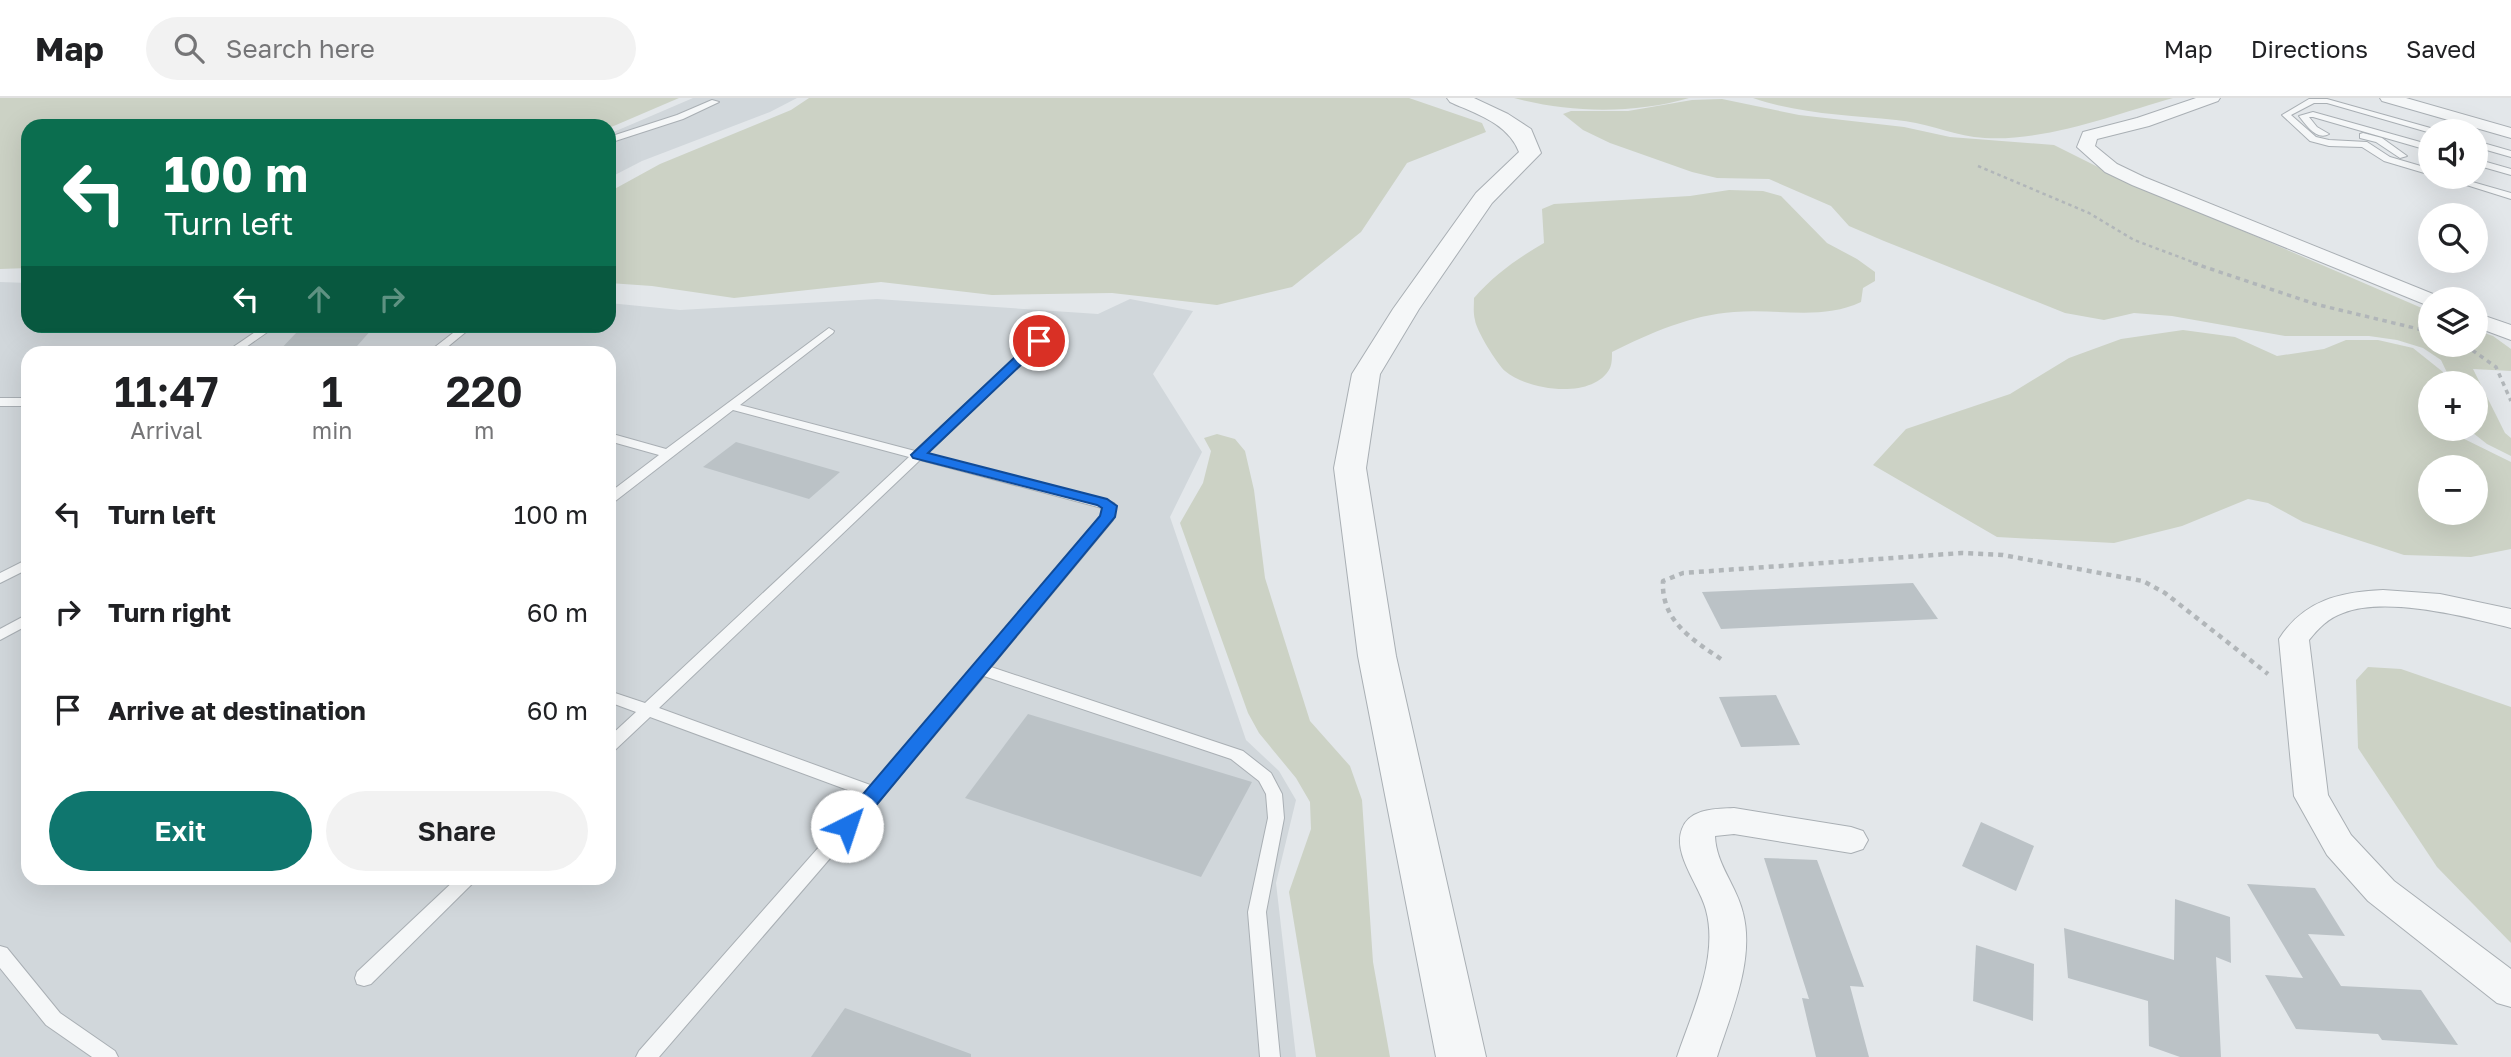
<!DOCTYPE html>
<html lang="en">
<head>
<meta charset="utf-8">
<style>
	body { margin:0; font-family:"Golos Text",sans-serif; background:#f2f2f2; color:#202124; height:100vh; display:flex; flex-direction:column; font-size:26px; white-space:nowrap }
	* { box-sizing:border-box; margin:0 }
	p { font-size:23px; color:#757577 }
	.icon { flex:none; width:38px; height:38px; fill:none; stroke:currentColor; stroke-width:2; stroke-linecap:round; stroke-linejoin:round }
	.map { position:relative; flex:1; overflow:hidden }
	.details { position:absolute; left:21px; top:248px; width:595px; height:539px; display:flex; flex-direction:column; background:#fff; border-radius:21px; box-shadow:0 7px 28px #0002 }
	.details>* { flex:none }
	.guide { position:absolute; left:21px; top:21px; width:595px; height:214px; border-radius:21px; box-shadow:0 7px 28px #0002; background:#0b6e4f; color:#fff; overflow:hidden }
	.tools { position:absolute; left:2418px; top:21px; display:grid; gap:14px }
	.tools a { display:grid; place-items:center; width:70px; height:70px; border-radius:50%; background:#fff; box-shadow:0 7px 28px #0002; font-size:35px }
	.pin { position:absolute; display:grid; place-items:center; width:60px; height:60px; color:#fff; margin:-30px; border:4px solid #fff; border-radius:50%; box-shadow:0 2px 7px #0007 }
	.me { position:absolute; width:77px; margin:-38px; rotate:41deg; stroke-linejoin:round; filter:drop-shadow(0 0 5px #0008) }
	.turn { display:flex; align-items:center; gap:24px; height:147px; padding:0 28px; font-size:32px }
	.turn .icon { width:91px; height:91px; stroke-width:2.5 }
	.turn b { display:block; font-size:49px; line-height:60px }
	.lanes { display:flex; align-items:center; height:66px; padding:0 28px; background:#0003; justify-content:center; gap:35px; direction:ltr }
	.lanes .off { opacity:.35 }
	.eta { display:flex; justify-content:space-evenly; align-items:center; height:119px; text-align:center }
	.eta b { font-size:42px; font-weight:600; line-height:49px }
	.cta { display:flex; gap:14px; margin-top:auto; padding:14px 28px }
	.cta a { flex:1; height:80px; border-radius:42px; background:#0f766e; color:#fff; font-size:28px; font-weight:600; line-height:80px; text-align:center }
	.cta a+a { background:#f2f2f2; color:#202124 }
	ul { padding:0; list-style:none }
	li { display:flex; align-items:center; gap:21px; height:98px; padding:0 28px }
	li div { flex:1 }
	li b { display:block; font-size:26px }
	li em { font-style:normal }
	header { display:flex; align-items:center; gap:42px; box-sizing:border-box; height:98px; padding:0 35px; background:#fff; border-bottom:2px solid #e0e0e0 }
	header strong { font-size:33px }
	nav { display:flex; gap:38px; margin-inline-start:auto; font-size:24px }
	.search { width:490px; height:63px; background:#f2f2f2; display:flex; align-items:center; gap:18px; box-sizing:border-box; padding:0 24px; border-radius:38px; color:#757577; font-size:26px }
	.map>svg:first-child { display:block }
</style>
</head>
<body>
<header>
<strong>Map</strong>
<div class="search"><svg class="icon" aria-label="search" viewBox="0 0 24 24"><circle cx="10" cy="10" r="6"/><path d="M15 15l6 6"/></svg>Search here</div>
<nav><a>Map</a><a>Directions</a><a>Saved</a></nav>
</header>
<div class="map">
<svg width="2511" height="959" viewBox="0 0 2511 959">
	<rect width="100%" height="100%" fill="#e3e7ea"/>
	<g fill="#d1d7db" fill-rule="evenodd">
		<path d="M693 0H797L770 14 642 63 609 80V36Z"/>
		<path d="M0 184 28 185V228H609V205L680 212 877 201 1098 216 1130 201 1193 213 1153 276 1202 354 1170 419 1246 642 1279 673 1296 702 1276 785 1296 959H0ZM28 256H609V780H28Z"/>
	</g>
	<g fill="#ccd2c5" fill-rule="evenodd">
		<path d="M0 0H679L609 30 28 28V170L0 171Z"/>
		<path d="M809 0H1409L1482 25 1486 34 1407 65 1361 134 1292 189 1217 207 1112 195 992 197 881 184 734 200 652 188 609 185V94L660 66 791 12Z"/>
		<path d="M1514 0H1689C1634 16 1569 15 1514 0Z"/>
		<path d="M1753 0H2173C2113 17 2037 47 1974 39 1948 35 1923 24 1896 22 1848 17 1799 16 1753 0Z"/>
		<path d="M1722 1 1799 17 1904 29 1950 39 2054 47 2118 79 2431 214V247H2476V232L2493 238 2511 251V273L2473 271 2505 335 2511 340V358L2487 346 2468 331H2476V285H2452L2441 262 2423 250 2397 242 2369 238H2285L2172 218 2134 215 2104 222 2065 215 1884 143 1849 128 1831 108 1769 81 1717 80 1692 74 1610 45 1583 32 1563 16 1571 13H1628L1692 2Z"/>
		<path d="M1729 92 1763 93 1781 98 1827 145 1857 161 1875 174V183L1863 190 1861 204C1821 223 1777 210 1734 214 1691 217 1650 235 1612 254 1612 259 1612 266 1610 270 1594 302 1528 293 1505 273 1497 266 1476 232 1475 222 1473 215 1474 207 1474 200 1494 177 1518 160 1544 145L1542 111 1554 106 1690 98Z"/>
		<path d="M2183 232 2235 239 2277 258 2324 251 2346 242H2378L2413 250 2443 274V285H2431V331H2449L2450 334 2511 364V451L2471 459 2404 457 2303 424 2268 405 2248 401 2182 428 2114 445 1997 439 1873 367 1906 331 2010 296 2069 260 2121 241ZM2476 369V415H2431V369Z"/>
		<path d="M1217 336 1235 341 1245 353 1254 392 1265 480 1310 623 1350 668 1362 702 1373 864 1390 959H1316L1289 794 1311 731 1310 704 1296 680 1259 635 1248 615 1180 425 1203 385 1211 353 1204 340Z"/>
		<path d="M2368 569 2401 571 2511 609V845L2437 769 2358 650 2356 582Z"/>
	</g>
	<g fill="#bbc2c6">
		<path d="M372 231 350 256H276L298 233Z"/>
		<path d="M736 344 840 374 809 401 703 369Z"/>
		<path d="M1913 485 1938 521 1721 531 1702 494Z"/>
		<path d="M1776 597 1800 647 1741 649 1719 599Z"/>
		<path d="M1028 616 1252 684 1201 779 965 700Z"/>
		<path d="M1981 724 2034 748 2016 793 1962 768Z"/>
		<path d="M1764 760 1817 762 1864 889 1850 888 1869 959H1816L1802 900 1809 901Z"/>
		<path d="M2247 786 2315 790 2345 838 2308 836 2341 888 2421 892 2458 947 2382 942 2378 936 2296 931 2265 877 2303 880Z"/>
		<path d="M2175 801 2230 819 2231 865 2216 859 2221 959H2180L2149 948 2148 903 2068 880 2064 830 2174 862Z"/>
		<path d="M1976 847 2034 866 2033 923 1973 903Z"/>
		<path d="M845 910 971 956V959H811Z"/>
	</g>
	<g fill="none" stroke-linecap="round" stroke-linejoin="round">
		<g stroke="#a9afb4" stroke-width="2">
			<g id="service">
				<path d="M2309 1H2327L2434 31 2435 33H2431V35L2327 5H2314L2291 17 2316 39 2329 42 2367 44 2390 59 2431 71V77L2384 63 2362 49 2329 48 2310 43 2282 17Z"/>
				<path d="M712 2 719 4 683 21 609 45V39L677 17Z"/>
				<path d="M2313 14 2431 47V53L2313 19H2309L2317 29 2329 36C2317 43 2306 27 2299 18Z"/>
				<path d="M2363 35 2382 40 2407 58 2400 60 2376 44 2360 40V36Z"/>
				<path d="M2476 43 2511 53V59L2476 49Z"/>
				<path d="M2476 61 2511 71V77L2476 67Z"/>
				<path d="M2441 79H2455L2511 95V101Z"/>
				<path d="M264 228H276L236 256H223Z"/>
				<path d="M462 228H473L439 256H426Z"/>
				<path d="M829 230 834 233 833 235 740 307 915 353 1035 241 1039 240 1045 243 927 356 1114 405 1116 408 1113 422 991 569 1243 653 1271 675 1282 696 1284 720 1266 814 1280 959H1260L1248 814 1268 720 1266 696 1259 683 1231 661 984 578 882 700 659 959H636L639 953 864 698 650 619 615 652 609 654V639L636 614 609 604V593L645 605 909 359 733 312 614 404 609 405V395L659 357 609 343V335L666 351ZM920 362 1102 410 1101 418 873 688 659 610Z"/>
				<rect x="0" y="300" width="28" height="8"/>
				<path d="M28 461V471L0 485V475Z"/>
				<path d="M28 516V527L0 542V531Z"/>
				<path d="M457 780H478L371 886 364 888 357 886 355 880 357 874Z"/>
				<path d="M0 848 7 850 60 915 115 953 118 959H92L46 927 0 870Z"/>
			</g>
		</g>
		<g stroke="#a9afb4" stroke-width="2">
			<g id="minor">
				<path d="M2196 0H2220L2218 3 2149 28 2097 41 2095 48 2117 66 2144 79 2438 198 2441 201H2431V208L2424 206 2132 87 2105 74 2077 49 2083 34 2137 20Z"/>
				<path d="M2380 0H2406L2511 30V40L2382 3Z"/>
				<path d="M2476 215 2511 227V242L2476 229Z"/>
				<path d="M2383 492 2440 496 2511 511V530C2467 519 2387 498 2343 515 2328 520 2318 531 2309 542L2328 697 2351 737 2394 783 2511 871V909L2497 905 2368 803 2327 757 2294 698 2279 541C2304 502 2340 494 2383 492Z"/>
				<path d="M1734 710 1851 729 1863 733 1868 742 1863 751 1851 755 1734 736 1715 738C1716 767 1737 788 1743 815 1755 862 1731 915 1717 959H1677C1692 914 1719 860 1706 812 1700 788 1672 756 1682 731 1690 710 1716 711 1734 710Z"/>
			</g>
		</g>
		<g stroke="#a9afb4" stroke-width="2">
			<path id="tertiary" d="M1447 0H1474L1508 16 1531 31 1541 55 1492 105 1419 211 1380 276 1366 370 1396 558 1486 959H1436L1358 558 1334 370 1352 276 1393 211 1476 95 1519 54C1508 25 1476 16 1450 4Z"/>
		</g>
		<path stroke="#b1b6b9" stroke-width="2.5" stroke-dasharray="3.5 3.5" stroke-linecap="butt" d="M1978 68 2089 115 2134 142 2198 166"/>
		<g stroke="#b1b6b9" stroke-width="3.5" stroke-dasharray="4.5 4.5" stroke-linecap="butt">
			<path d="M2193 165 2315 206 2431 234"/>
			<path d="M2465 247 2496 269 2511 303"/>
		</g>
		<path stroke="#b1b6b9" stroke-width="4.5" stroke-dasharray="5 5" stroke-linecap="butt" d="M1721 561C1691 541 1661 522 1663 483L1683 475 1962 455 2003 457 2143 483 2165 495 2268 576"/>
		<use href="#service" fill="#f5f7f8" fill-rule="evenodd"/>
		<use href="#minor" fill="#f5f7f8" fill-rule="evenodd"/>
		<use href="#tertiary" fill="#f5f7f8" fill-rule="evenodd"/>
	</g>
	<path fill="#1a73e8" stroke="#114b97" stroke-width="2" d="M1039 239 1046 243 1044 245 928 355 1107 401 1117 408 1115 419 854 734 847 736 840 734 837 728 840 723 1100 418 1102 410 1097 407 913 360 911 357 1035 240Z"/>
</svg>
<div class="tools">
<a><svg class="icon" aria-label="sound" viewBox="0 0 24 24"><path d="M4 9h4l5-4v14l-5-4H4zM17 9q2 3 0 6"/></svg></a>
<a><svg class="icon" aria-label="search" viewBox="0 0 24 24"><circle cx="10" cy="10" r="6"/><path d="M15 15l6 6"/></svg></a>
<a><svg class="icon" aria-label="layers" viewBox="0 0 24 24"><path d="M12 4l9 5-9 5-9-5zM3 14l9 5 9-5"/></svg></a>
<a>+</a>
<a>−</a>
</div>
<div class="pin" style="left:1039px;top:243px;background:#d93025"><svg class="icon" aria-label="arrive" viewBox="0 0 24 24"><path d="M6 21V4h12l-3 4 3 4H6"/></svg></div>
<svg class="me" style="left:847px;top:728px" viewBox="-20 -20 40 40"><circle r="19" fill="#fff"/><path d="M0-13L10 11 0 6-10 11z" fill="#1a73e8"/></svg>
<div class="guide">
<div class="turn"><svg class="icon" aria-label="left" viewBox="0 0 24 24"><path d="M17 20v-9H6M10 6l-5 5 5 5"/></svg><div><b>100 m</b>Turn left</div></div>
<div class="lanes"><svg class="icon" aria-label="left" viewBox="0 0 24 24"><path d="M17 20v-9H6M10 6l-5 5 5 5"/></svg><svg class="icon off" aria-label="ahead" viewBox="0 0 24 24"><path d="M12 20V5M6 11l6-6 6 6"/></svg><svg class="icon off" aria-label="right" viewBox="0 0 24 24"><path d="M7 20v-9h11M14 6l5 5-5 5"/></svg></div>
</div>
<section class="details">
<div class="eta">
<div><b>11:47</b><p>Arrival</p></div>
<div><b>1</b><p>min</p></div>
<div><b>220</b><p>m</p></div>
</div>
<ul>
<li><svg class="icon" aria-label="left" viewBox="0 0 24 24"><path d="M17 20v-9H6M10 6l-5 5 5 5"/></svg><div><b>Turn left</b></div><em>100 m</em></li>
<li><svg class="icon" aria-label="right" viewBox="0 0 24 24"><path d="M7 20v-9h11M14 6l5 5-5 5"/></svg><div><b>Turn right</b></div><em>60 m</em></li>
<li><svg class="icon" aria-label="arrive" viewBox="0 0 24 24"><path d="M6 21V4h12l-3 4 3 4H6"/></svg><div><b>Arrive at destination</b></div><em>60 m</em></li>
</ul>
<div class="cta"><a>Exit</a><a>Share</a></div>
</section>
</div>
</body>
</html>
